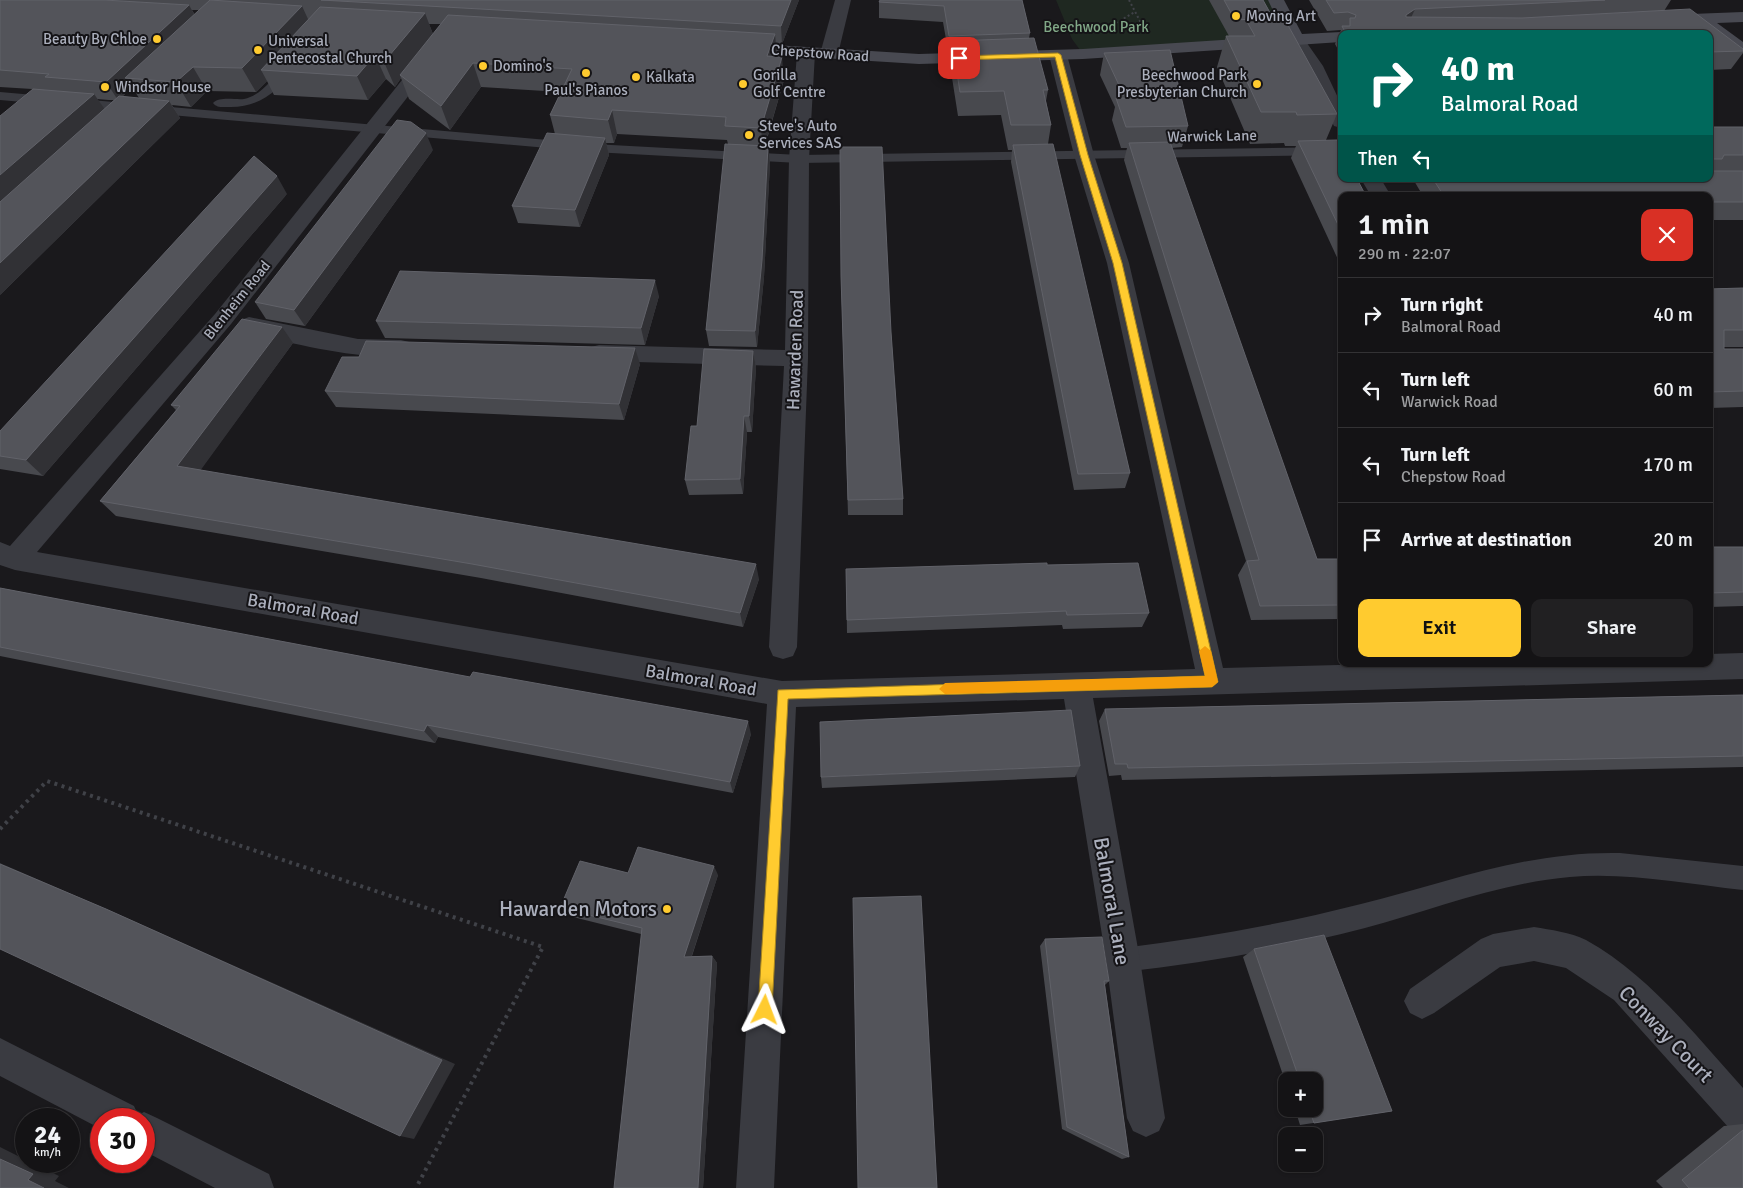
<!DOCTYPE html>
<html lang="en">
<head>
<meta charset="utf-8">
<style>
	body { margin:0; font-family:Signika,sans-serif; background:#212022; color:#f1f3f6; height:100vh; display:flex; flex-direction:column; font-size:19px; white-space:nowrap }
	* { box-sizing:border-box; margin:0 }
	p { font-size:16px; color:#9d9ea0 }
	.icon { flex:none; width:28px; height:28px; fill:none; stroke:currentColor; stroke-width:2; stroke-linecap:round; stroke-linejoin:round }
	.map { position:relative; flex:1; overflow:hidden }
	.sheet { position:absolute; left:1338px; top:192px; width:375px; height:475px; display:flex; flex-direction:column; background:#141315; border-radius:10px; box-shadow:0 1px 4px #0004,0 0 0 1px #333234 }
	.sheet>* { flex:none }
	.hud { position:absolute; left:1338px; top:30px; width:375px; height:152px; border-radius:10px; box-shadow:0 1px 4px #0004,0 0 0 1px #333234; background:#00695c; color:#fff; overflow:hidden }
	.fabs { position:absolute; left:1278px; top:1072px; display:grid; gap:10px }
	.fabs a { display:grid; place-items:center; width:45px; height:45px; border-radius:10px; background:#141315; box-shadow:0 1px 4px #0004,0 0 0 1px #333234; font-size:25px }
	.speed { position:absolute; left:15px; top:1108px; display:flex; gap:10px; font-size:25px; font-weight:700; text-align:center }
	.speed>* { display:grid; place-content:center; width:65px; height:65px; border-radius:50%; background:#141315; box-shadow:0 1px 4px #0004,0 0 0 1px #333234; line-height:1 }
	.speed small { font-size:12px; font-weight:400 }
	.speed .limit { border:8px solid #d22; background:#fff; color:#111 }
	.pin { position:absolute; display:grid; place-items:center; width:42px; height:42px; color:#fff; margin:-21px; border-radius:10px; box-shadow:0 2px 8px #0006 }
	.me { position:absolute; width:55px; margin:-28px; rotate:3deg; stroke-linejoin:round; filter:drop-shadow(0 0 4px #0008) }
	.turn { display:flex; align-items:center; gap:18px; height:105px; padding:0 20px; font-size:22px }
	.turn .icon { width:65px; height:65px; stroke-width:2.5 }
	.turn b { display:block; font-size:35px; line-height:42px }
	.then { display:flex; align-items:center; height:48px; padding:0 20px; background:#0003; gap:10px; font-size:19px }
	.round { display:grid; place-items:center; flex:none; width:52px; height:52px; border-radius:10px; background:#212022 }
	.summary { display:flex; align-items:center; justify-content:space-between; height:85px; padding:0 20px }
	h1 { font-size:30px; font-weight:600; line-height:38px }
	.primary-button { display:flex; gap:10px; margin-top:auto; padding:10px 20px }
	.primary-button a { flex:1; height:58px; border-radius:10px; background:#ffcb2f; color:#111; font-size:20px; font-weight:600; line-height:58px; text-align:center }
	.primary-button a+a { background:#212022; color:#f1f3f6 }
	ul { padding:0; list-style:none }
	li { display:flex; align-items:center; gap:15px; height:75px; padding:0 20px; border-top:1px solid #333234 }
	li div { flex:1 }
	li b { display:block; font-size:19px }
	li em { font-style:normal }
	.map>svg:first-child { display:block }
</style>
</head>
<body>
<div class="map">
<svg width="1743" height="1188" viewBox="0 0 1743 1188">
	<rect width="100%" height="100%" fill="#1a191c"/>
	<path fill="#1f2821" d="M1056 0H1274L1296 40 1083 54 1072 39Z"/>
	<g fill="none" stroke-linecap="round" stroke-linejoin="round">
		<g stroke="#404248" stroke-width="2" stroke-dasharray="2 2.5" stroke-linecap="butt">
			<path d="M1129 0 1141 23"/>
			<path d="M1116 23 1135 12"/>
		</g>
		<path stroke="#404248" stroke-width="4" stroke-dasharray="3 4.5" stroke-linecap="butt" d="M0 829 47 781 543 947 416 1188"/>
		<g fill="#3a3b41" fill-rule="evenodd">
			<path d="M289 64 295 68C278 92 258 108 228 107 222 107 217 108 213 103 220 96 235 100 244 99 261 96 274 77 284 65Z"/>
			<path d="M0 92 593 144 799 155 1341 147V155L799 163 593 152 0 100Z"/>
			<path d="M1620 853 1743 866V890C1686 884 1627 872 1570 877 1499 883 1432 910 1365 928 1285 949 1204 963 1123 972L1114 969 1111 960 1114 951 1123 948C1203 938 1283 924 1361 904 1450 882 1526 851 1620 853Z"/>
		</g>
		<g fill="#3a3b41" fill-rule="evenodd">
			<path d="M835 0H851L838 54 835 58H823L820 54Z"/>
			<path d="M1296 35 1302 36 1323 66 1341 104V128L1334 126 1332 122 1305 66 1287 40 1290 36Z"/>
			<path d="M806 48 812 49 815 53 809 159 808 358 797 647 793 656 783 659 773 656 769 647 784 366 599 361 591 359 588 353 591 347 599 345 785 350 789 159 797 53 800 49Z"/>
			<path d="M1058 50 1064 51 1067 55 1094 155 1129 263 1223 668 1378 664H1709V654L1743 653V679L1093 698 1140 960 1165 1118 1159 1131 1146 1137 1133 1131 1127 1118 1106 960 1064 699 796 707 774 1188H736L767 704 15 570 0 565V542L10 546 215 314 422 55H434L437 59 434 63 231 324 37 552 782 681 1195 669 1107 263 1074 155 1049 55 1052 51Z"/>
			<path d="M1361 179H1381L1391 196H1371Z"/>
			<path d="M249 317 358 339 401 340 409 342 412 348 409 354C374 364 278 341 241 330L238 325 241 320Z"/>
			<path d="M1534 927C1551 930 1570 932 1586 940 1649 975 1695 1035 1743 1088V1135L1730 1129 1614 1000 1566 968 1534 961 1500 967 1434 1013 1422 1019 1410 1013 1404 1001 1410 989 1481 939 1493 934Z"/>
			<path d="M0 1038 134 1106 138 1115 144 1112 157 1118 269 1174 274 1188H215L144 1151V1119H101V1129L0 1076Z"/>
		</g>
		<g fill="#484951" fill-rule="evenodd">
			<path d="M1268 0H1284L1302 34 1341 32 1347 34H1341V42L1083 59 919 64 740 53 734 52 731 48 734 44 740 43 919 54 1083 49 1285 36Z"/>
			<path d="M1743 12V22L1717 23 1743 42V53L1729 49 1699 24H1659L1657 20 1659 16 1665 15Z"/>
		</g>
	</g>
	<g fill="#48494e" fill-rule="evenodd">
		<path d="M0 0H799L782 44H776L777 57 784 80 765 146H768L770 163 764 277 757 347 709 346 706 330 728 144 727 140 617 134 614 143H606L609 155 580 227 518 223 512 206 555 134 550 115 561 92 481 87 450 130 409 99 401 78 395 87 386 79 368 100 274 95 267 81 256 92 207 91 191 107 172 105 180 118 0 295 32 89 0 87ZM192 10H199L195 15ZM429 24H441L433 34ZM132 87 139 98 122 97ZM97 99 109 100H114L104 109Z"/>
		<path d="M1022 0 1030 33 1029 38 1048 90 1046 101 1051 125 1048 144 1130 473 1125 488 1074 490 1011 162 1012 150H1008L1001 115 958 116 950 65 951 51H948L943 22 879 18V2Z"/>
		<path d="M1209 0H1263L1273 18 1272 19 1337 114 1326 140 1341 196V266L1291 158 1296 146H1285L1284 143 1250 144 1217 67 1226 36H1229Z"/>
		<path d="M1309 0H1671L1664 11 1743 49V53L1731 69 1709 70V34H1341V55L1335 44 1341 30 1327 31Z"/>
		<path d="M1104 53 1188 126 1182 147 1171 148 1317 559H1341V619L1251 620 1238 575 1246 561 1124 160 1127 148H1121L1112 120 1115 107 1100 75Z"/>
		<path d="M1709 127H1743V220H1709V196H1423L1413 179H1709Z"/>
		<path d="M433 150 305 326 266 319 255 302Z"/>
		<path d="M287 194 43 476 0 469V431Z"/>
		<path d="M841 276 891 332 903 499V515H848Z"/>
		<path d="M1743 288V347H1724V349H1743V407L1709 408V289Z"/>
		<path d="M659 296 645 345 385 338 376 321Z"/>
		<path d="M293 343 200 470 759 579 743 627 481 578 116 516 100 501 176 410 171 405Z"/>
		<path d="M753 351 756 367 752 432H747L743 494 689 495 685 480 697 426Z"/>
		<path d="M640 364 624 420 336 407 325 391Z"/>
		<path d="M1709 547H1743V606L1709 607Z"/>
		<path d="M1047 565 1149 613 1142 627 1063 629 1062 625 847 633 846 569Z"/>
		<path d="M0 588 751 734 733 793 438 737 435 743 0 656Z"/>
		<path d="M1743 695V767L1122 780 1121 775 1109 776 1099 721 1105 709Z"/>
		<path d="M1080 766 1075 777 822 788 821 777Z"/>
		<path d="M628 873 718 875 692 956H712L717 963 703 1188 641 934 569 916 560 908Z"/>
		<path d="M1045 939 1109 981 1105 985 1129 1157 1122 1159 1062 1129 1040 946Z"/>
		<path d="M1254 949 1392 1111 1300 1125 1295 1109H1314V1081H1286V1084L1243 957Z"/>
		<path d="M1743 1124V1188H1663L1656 1181 1724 1126Z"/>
	</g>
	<g fill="#313135">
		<path d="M791 0H799L782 44 781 26Z"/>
		<path d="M189 5 199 23 125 78 132 87 118 100 106 82Z"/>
		<path d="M302 6 313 30 261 70 267 81 256 92 242 68Z"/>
		<path d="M1415 9 1407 27 1398 32 1406 15Z"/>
		<path d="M425 13 434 37 400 75 401 78 395 87 384 62Z"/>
		<path d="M775 34 777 57 767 56Z"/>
		<path d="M375 55 386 79 368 100 357 76Z"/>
		<path d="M782 57 784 80 763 151 761 128Z"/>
		<path d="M473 63 481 87 450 130 441 106Z"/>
		<path d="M193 67 207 91 191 107 176 82Z"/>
		<path d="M94 94 106 111 0 205V175Z"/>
		<path d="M169 101 180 118 0 295V263Z"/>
		<path d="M612 110 617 134 614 143 608 120Z"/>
		<path d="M426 133 433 150 305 326 294 310Z"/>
		<path d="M605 138 609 155 580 227 575 210Z"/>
		<path d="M768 146 770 163 764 277 757 347 755 331Z"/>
		<path d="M277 176 287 194 43 476 26 460Z"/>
		<path d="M655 280 659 296 645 345 641 328Z"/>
		<path d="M282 327 293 343 192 482 177 466Z"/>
		<path d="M635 348 640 364 624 420 619 404Z"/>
		<path d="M753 351 756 367 752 432 749 416Z"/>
		<path d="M744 416 747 432 743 494 740 479Z"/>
		<path d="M756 564 759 579 743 627 740 613Z"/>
		<path d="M748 721 751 734 733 793 730 782Z"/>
		<path d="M427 725 438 737 435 743 424 731Z"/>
		<path d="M0 863 127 918 455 1064 414 1139 400 1136 0 864Z"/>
		<path d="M714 866 718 875 689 964 684 957Z"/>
		<path d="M712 956 717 963 703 1188H698Z"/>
		<path d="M0 1147 26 1160V1161H29L59 1176 55 1181 69 1188H44L28 1180 0 1159Z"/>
	</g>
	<g fill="#53545a" stroke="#616269">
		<path d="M0 0H104L189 5 106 82 45 77 49 74 0 70Z"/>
		<path d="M210 0 302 6 242 68 193 67 176 82 125 78Z"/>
		<path d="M321 0H791L781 26Z"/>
		<path d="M880 0H1022L1030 33 949 36 944 6 879 2Z"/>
		<path d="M1224 0H1263L1273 18 1235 20Z"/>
		<path d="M1326 0H1605L1415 9 1406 15V17L1522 18 1690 9 1743 49V51L1709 52V34H1346L1342 26H1350V18H1355L1356 15 1348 12 1334 13Z"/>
		<path d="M320 7 425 13 384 62 375 55 357 76 261 70Z"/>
		<path d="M448 15 775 34 767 56 782 57 761 128 725 126 726 117 612 110 608 120 550 115 572 69 473 63 441 106 400 75Z"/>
		<path d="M1284 18 1337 114 1297 115 1296 112H1261L1226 36H1255L1246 20Z"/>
		<path d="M1034 38 1048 90H1043L1051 125H1011L1004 91 960 92 952 41Z"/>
		<path d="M1170 50 1188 126 1126 127 1116 98H1125L1104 53Z"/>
		<path d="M33 89 94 94 0 175V116Z"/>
		<path d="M119 96 169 101 0 263V202Z"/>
		<path d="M397 120 411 122 426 133 294 310 255 302Z"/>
		<path d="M1709 127H1743V155H1724L1722 159H1709Z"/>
		<path d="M547 133 605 138 575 210 512 206Z"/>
		<path d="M1337 140 1341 148V179H1357L1366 196H1341V231L1298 141Z"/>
		<path d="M1170 142 1317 559H1341V605L1260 606 1247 561 1259 560 1129 143Z"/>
		<path d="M725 144 768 146 762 260 755 331 706 330Z"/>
		<path d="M1053 144 1130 473 1078 474 1013 145Z"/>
		<path d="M840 147H882L891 332 903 499 848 500 841 276Z"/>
		<path d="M254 156 277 176 26 460 0 456V431Z"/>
		<path d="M1709 171H1743V202H1709V196H1444L1433 179H1709Z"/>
		<path d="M400 271 655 280 641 328 376 321Z"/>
		<path d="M1743 288V330H1724V349H1743V391L1709 392V289Z"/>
		<path d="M242 319 282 327 177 466 756 564 740 613 472 564 100 501 180 406 171 405Z"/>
		<path d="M366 341 635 348 619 404 325 391 342 357H359Z"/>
		<path d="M704 349 753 351 749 416H744L740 479 685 480 691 426H697Z"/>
		<path d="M1709 547H1743V592L1709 593Z"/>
		<path d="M1047 563V565L1138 563 1149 613 1067 615 1066 611 847 620 846 569Z"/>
		<path d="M0 588 470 677 473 672 748 721 730 782 427 725 424 731 0 647Z"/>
		<path d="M1743 695V756L1128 768 1127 764H1115L1105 709Z"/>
		<path d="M1071 710 1080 766 821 777 820 722Z"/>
		<path d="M638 847 714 866 684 957 712 956 698 1188H614L642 928 560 908 580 861 628 873Z"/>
		<path d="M0 864 106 909 442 1060 400 1136 0 949Z"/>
		<path d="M921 896 937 1188H858L853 898Z"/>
		<path d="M1324 935 1392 1111 1314 1123 1309 1109H1314V1081H1300L1254 949Z"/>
		<path d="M1102 937 1109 981H1104L1129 1157 1067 1127 1045 939Z"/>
		<path d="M1743 1130V1188H1689L1682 1180Z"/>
		<path d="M0 1159 33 1174 28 1180 44 1188H0Z"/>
	</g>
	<path fill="#ffcb2f" stroke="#a6841f" d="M1058 53 1061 55 1088 155 1122 263 1218 682 1212 687 788 699 772 1010 770 1015 765 1017 760 1015 758 1010 778 690 1205 676 1113 263 1080 155 1055 57 959 60 955 58 959 56Z"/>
	<path fill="#f59e0b" d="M1205 646 1211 651 1218 682 1212 687 945 694 939 689 945 683 1205 676 1199 651Z"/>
	<g fill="#ffcb2f" stroke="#151417" stroke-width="2">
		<circle cx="1236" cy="16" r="5"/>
		<circle cx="157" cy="39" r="5"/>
		<circle cx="258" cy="50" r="5"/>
		<circle cx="483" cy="66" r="5"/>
		<circle cx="586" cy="73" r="5"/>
		<circle cx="636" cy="77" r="5"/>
		<circle cx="743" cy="84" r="5"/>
		<circle cx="1257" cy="84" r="5"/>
		<circle cx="105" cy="87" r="5"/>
		<circle cx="749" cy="135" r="5"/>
		<circle cx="667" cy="909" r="5"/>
	</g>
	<g text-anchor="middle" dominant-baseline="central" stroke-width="4" stroke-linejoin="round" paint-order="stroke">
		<g font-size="15" fill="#abafbc" stroke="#151417" text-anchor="start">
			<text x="1246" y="16">Moving Art</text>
			<text x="147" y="39" text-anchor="end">Beauty By Chloe</text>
			<text x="268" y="41">Universal<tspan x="268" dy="17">Pentecostal Church</tspan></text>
			<text x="493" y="66">Domino's</text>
			<text x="753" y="75">Gorilla<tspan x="753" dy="17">Golf Centre</tspan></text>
			<text x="1247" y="75" text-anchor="end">Beechwood Park<tspan x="1247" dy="17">Presbyterian Church</tspan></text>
			<text x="646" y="77">Kalkata</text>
			<text x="115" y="87">Windsor House</text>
			<text x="586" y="90" text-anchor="middle">Paul's Pianos</text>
			<text x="759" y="126">Steve's Auto<tspan x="759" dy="17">Services SAS</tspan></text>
		</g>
		<g font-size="15" fill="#81a887" stroke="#151417">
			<text x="1096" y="27">Beechwood Park</text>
		</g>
		<g font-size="15" fill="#abafbc" stroke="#151417">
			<text transform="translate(820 53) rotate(4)">Chepstow Road</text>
			<text transform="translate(1212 136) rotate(-1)">Warwick Lane</text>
			<text transform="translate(237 300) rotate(-51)">Blenheim Road</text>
		</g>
		<g font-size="18" fill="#abafbc" stroke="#151417">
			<text transform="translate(795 350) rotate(-88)">Hawarden Road</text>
			<text transform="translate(303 609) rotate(10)">Balmoral Road</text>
			<text transform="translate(701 680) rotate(10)">Balmoral Road</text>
		</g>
		<g font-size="21" fill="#abafbc" stroke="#151417">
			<text transform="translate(1112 901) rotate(80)">Balmoral Lane</text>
			<text transform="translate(1666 1034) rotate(46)">Conway Court</text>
		</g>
		<g font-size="21" fill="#abafbc" stroke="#151417" text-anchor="end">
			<text x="657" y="909">Hawarden Motors</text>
		</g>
	</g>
</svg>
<div class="fabs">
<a>+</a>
<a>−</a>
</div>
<div class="speed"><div>24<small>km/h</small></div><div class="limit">30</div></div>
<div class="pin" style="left:959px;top:58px;background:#d93025"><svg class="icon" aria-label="arrive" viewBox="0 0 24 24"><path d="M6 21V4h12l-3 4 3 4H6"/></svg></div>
<svg class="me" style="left:765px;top:1010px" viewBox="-20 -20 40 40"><path d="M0-17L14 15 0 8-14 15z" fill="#ffcb2f" stroke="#fff" stroke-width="4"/></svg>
<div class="hud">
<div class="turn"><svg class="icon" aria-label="right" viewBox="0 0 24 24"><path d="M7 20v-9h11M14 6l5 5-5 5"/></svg><div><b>40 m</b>Balmoral Road</div></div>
<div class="then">Then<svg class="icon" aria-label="left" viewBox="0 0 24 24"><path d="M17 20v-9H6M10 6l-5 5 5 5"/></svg></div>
</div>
<section class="sheet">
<div class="summary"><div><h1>1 min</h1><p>290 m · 22:07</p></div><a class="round" style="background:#d93025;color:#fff"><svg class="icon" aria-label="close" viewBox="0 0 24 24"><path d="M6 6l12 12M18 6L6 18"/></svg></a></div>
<ul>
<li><svg class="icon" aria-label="right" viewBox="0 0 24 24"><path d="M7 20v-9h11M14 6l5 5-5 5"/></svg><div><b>Turn right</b><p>Balmoral Road</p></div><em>40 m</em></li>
<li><svg class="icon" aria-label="left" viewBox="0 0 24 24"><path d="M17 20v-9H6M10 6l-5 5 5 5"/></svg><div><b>Turn left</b><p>Warwick Road</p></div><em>60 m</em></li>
<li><svg class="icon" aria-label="left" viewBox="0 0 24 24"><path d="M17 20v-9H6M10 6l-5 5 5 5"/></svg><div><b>Turn left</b><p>Chepstow Road</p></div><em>170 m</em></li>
<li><svg class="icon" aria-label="arrive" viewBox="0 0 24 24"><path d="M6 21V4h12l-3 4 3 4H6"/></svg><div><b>Arrive at destination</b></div><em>20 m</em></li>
</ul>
<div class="primary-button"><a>Exit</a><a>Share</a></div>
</section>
</div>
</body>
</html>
